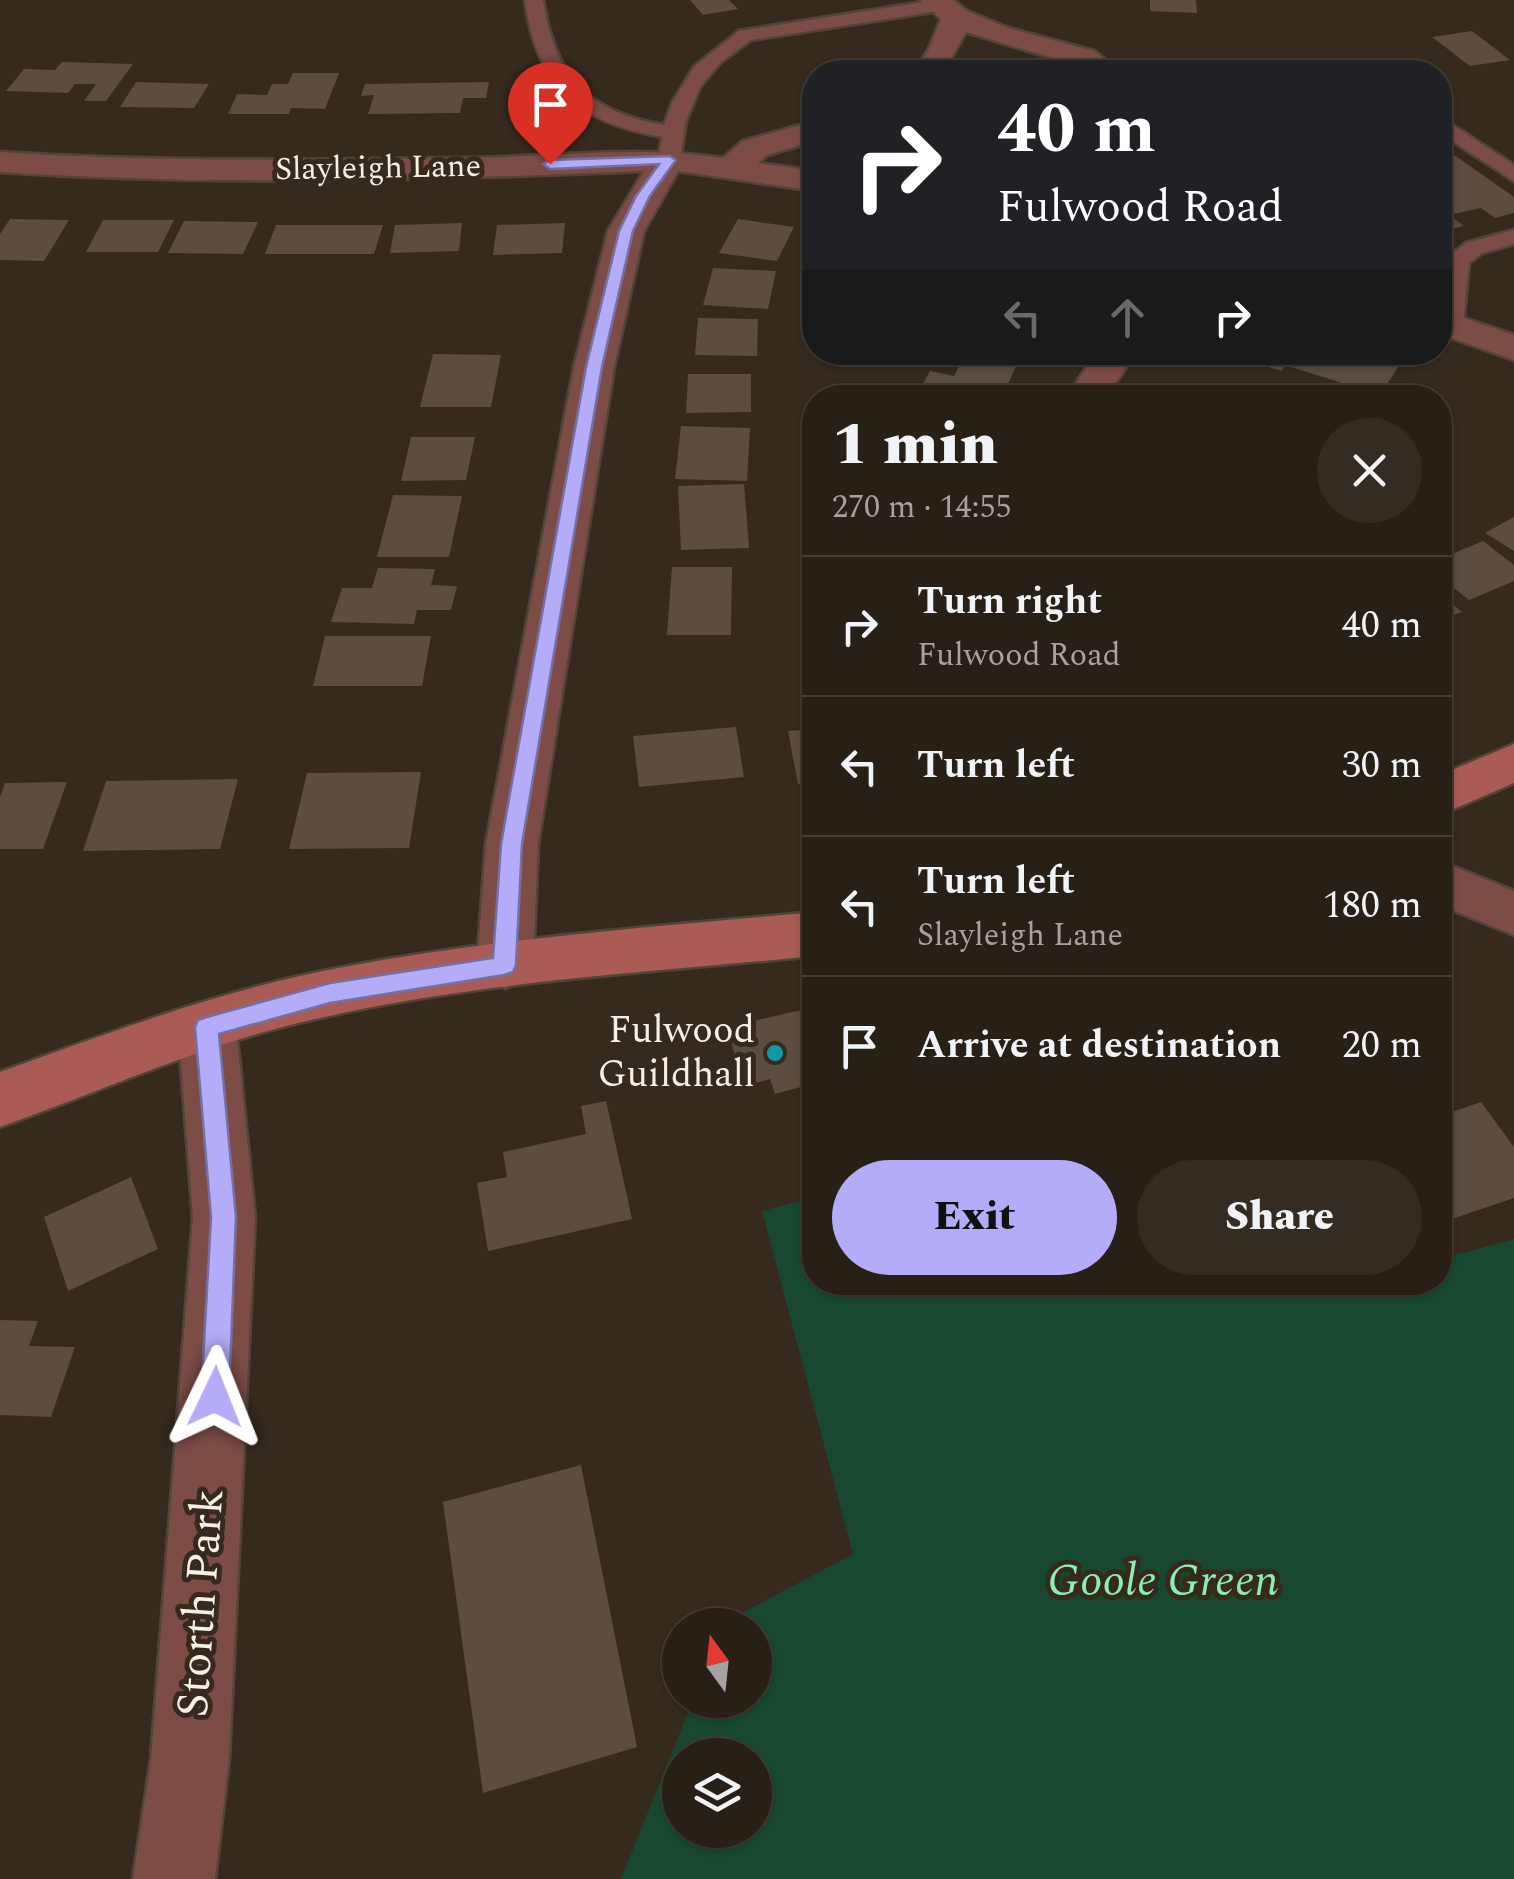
<!DOCTYPE html>
<html lang="en">
<head>
<meta charset="utf-8">
<style>
	body { margin:0; font-family:Spectral,serif; background:#342c23; color:#f1f3f6; height:100vh; display:flex; flex-direction:column; font-size:38px; white-space:nowrap }
	* { box-sizing:border-box; margin:0 }
	p { font-size:32px; color:#a5a2a1 }
	.icon { flex:none; width:55px; height:55px; fill:none; stroke:currentColor; stroke-width:2; stroke-linecap:round; stroke-linejoin:round }
	.map { position:relative; flex:1; overflow:hidden }
	.sheet { position:absolute; left:802px; top:385px; width:650px; height:910px; display:flex; flex-direction:column; background:#281f16; border-radius:40px; box-shadow:0 2px 8px #0004,0 0 0 2px #443d35 }
	.sheet>* { flex:none }
	.top-card { position:absolute; left:802px; top:60px; width:650px; height:305px; border-radius:40px; box-shadow:0 2px 8px #0004,0 0 0 2px #443d35; background:#202124; color:#fff; overflow:hidden }
	.needle { width:65px; rotate:345deg }
	.fabs { position:absolute; left:662px; top:1608px; display:grid; gap:20px }
	.fabs a { display:grid; place-items:center; width:110px; height:110px; border-radius:50%; background:#281f16; box-shadow:0 2px 8px #0004,0 0 0 2px #443d35; font-size:50px }
	.pin { position:absolute; display:grid; place-items:center; width:85px; height:85px; color:#fff; margin:-102px -42px; border-radius:50% 50% 50% 0; rotate:-45deg; box-shadow:0 0 10px #0007 }
	.pin .icon { rotate:45deg }
	.me { position:absolute; width:110px; margin:-55px; rotate:2deg; stroke-linejoin:round; filter:drop-shadow(0 0 8px #0008) }
	.turn { display:flex; align-items:center; gap:35px; height:210px; padding:0 30px; font-size:45px }
	.turn .icon { width:130px; height:130px; stroke-width:2.5 }
	.turn b { display:block; font-size:70px; line-height:85px }
	.lanes { display:flex; align-items:center; height:95px; padding:0 30px; background:#0003; justify-content:center; gap:50px; direction:ltr }
	.lanes .off { opacity:.35 }
	.round { display:grid; place-items:center; flex:none; width:105px; height:105px; border-radius:52px; background:#342c23 }
	.summary { display:flex; align-items:center; justify-content:space-between; height:170px; padding:0 30px }
	h1 { font-size:60px; font-weight:800; line-height:75px }
	.button { display:flex; gap:20px; margin-top:auto; padding:20px 30px }
	.button a { flex:1; height:115px; border-radius:60px; background:#b4acf9; color:#111; font-size:40px; font-weight:800; line-height:115px; text-align:center }
	.button a+a { background:#342c23; color:#f1f3f6 }
	ul { padding:0; list-style:none }
	li { display:flex; align-items:center; gap:30px; height:140px; padding:0 30px; border-top:2px solid #443d35 }
	li div { flex:1 }
	li b { display:block; font-size:38px }
	li em { font-style:normal }
	.map>svg:first-child { display:block }
</style>
</head>
<body>
<div class="map">
<svg width="1514" height="1879" viewBox="0 0 1514 1879">
	<rect width="100%" height="100%" fill="#36291d"/>
	<path fill="#184930" fill-rule="evenodd" d="M815 1197V1282H1440V1259L1514 1239V1879H621L693 1700H755V1625H723L725 1622 853 1554 762 1211ZM680 1755H755V1830H680Z"/>
	<g fill="#5c4d40">
		<path d="M690 0H729L738 9 703 15Z"/>
		<path d="M1150 0H1196L1197 13 1150 11Z"/>
		<path d="M1472 31 1510 60 1470 66 1432 37Z"/>
		<path d="M62 62 133 64 106 101H84L96 84H75L68 93 6 91 24 69 55 70Z"/>
		<path d="M1325 63 1338 72H1288V71Z"/>
		<path d="M293 73H339L325 109 291 108 289 114H228L237 94 267 95 272 84H288Z"/>
		<path d="M136 82 209 84 194 108 120 107Z"/>
		<path d="M489 82 486 98H463L460 113 368 114 374 95 361 96 365 84Z"/>
		<path d="M1440 145 1514 197V213L1495 218 1481 208 1449 215 1464 226 1440 232Z"/>
		<path d="M10 219 69 220 44 261 0 260V234Z"/>
		<path d="M738 219 794 227 777 261 719 253Z"/>
		<path d="M103 220H174L158 252H86Z"/>
		<path d="M184 221 258 222 243 254 168 253Z"/>
		<path d="M462 223 459 251 390 253 395 225Z"/>
		<path d="M565 223 562 253 493 255 497 225Z"/>
		<path d="M276 225H383L374 254H265Z"/>
		<path d="M713 268 776 271 768 309 703 305Z"/>
		<path d="M698 318 758 319 757 356 695 355Z"/>
		<path d="M967 352 1020 358 1008 384 1023 387 1018 398H946L919 391 930 371 954 376Z"/>
		<path d="M1216 352H1291L1282 371Z"/>
		<path d="M1302 352H1380L1376 359 1399 366 1380 395 1291 367Z"/>
		<path d="M433 354 501 355 491 407H420Z"/>
		<path d="M688 374H751V412L686 413Z"/>
		<path d="M681 426 750 428 747 481 675 479Z"/>
		<path d="M411 437H475L466 480 401 481Z"/>
		<path d="M744 484 749 548 681 550 678 486Z"/>
		<path d="M393 495 462 496 449 557H377Z"/>
		<path d="M1514 517V551L1485 533Z"/>
		<path d="M1483 541 1514 565V581L1469 600 1440 577V559Z"/>
		<path d="M672 567H732L731 635H667Z"/>
		<path d="M378 568 435 569 431 585 457 586 451 610H417L414 624 331 622 342 588H372Z"/>
		<path d="M1440 594 1462 612 1440 620Z"/>
		<path d="M325 636H431L422 686H313Z"/>
		<path d="M736 727 744 777 639 787 633 736Z"/>
		<path d="M815 729V783L798 784 788 731Z"/>
		<path d="M421 772 409 848 289 849 307 773Z"/>
		<path d="M238 779 220 849 83 851 106 781Z"/>
		<path d="M67 782 43 849H0V797L5 783Z"/>
		<path d="M815 1007V1083L775 1094 770 1079 745 1086 726 1027Z"/>
		<path d="M606 1101 632 1219 488 1251 477 1183 507 1177 503 1152 586 1134 581 1106Z"/>
		<path d="M1481 1102 1514 1147V1198L1440 1223V1116Z"/>
		<path d="M131 1177 158 1249 68 1291 44 1217Z"/>
		<path d="M0 1320 38 1321 29 1346 75 1347 51 1417 0 1415Z"/>
		<path d="M581 1465 637 1747 483 1793 443 1502Z"/>
	</g>
	<g fill="none" stroke-linecap="round" stroke-linejoin="round">
		<g stroke="#514539" stroke-width="5">
			<g id="lane">
				<path d="M525 0H543C555 77 587 112 664 125L672 103 694 67 739 31 936 0 948 5 939 11 751 40 721 62 700 87 686 121 680 160 669 166 658 160 662 137C577 122 537 87 525 0Z"/>
				<path d="M1362 63 1378 72H1355V65Z"/>
				<path d="M1440 117 1514 165V181L1440 133Z"/>
				<path d="M1514 230V244L1482 253 1469 263 1463 325 1460 330H1442L1440 316 1446 264 1440 261V245L1456 251 1466 243Z"/>
			</g>
		</g>
		<g stroke="#514539" stroke-width="5">
			<g id="street">
				<path d="M920 0H953L967 11 1008 28 1094 51 1121 72H1088L1072 64 966 32 943 72H913L928 51 941 19Z"/>
				<path d="M815 121V141L767 155 758 163 815 171V191L678 171 644 231 614 367 538 844 533 965 525 981 505 988 485 981 477 965 486 844 574 367 608 231 644 171C429 180 214 186 0 172V152C155 162 310 160 465 158 552 157 637 145 723 158L743 141Z"/>
				<path d="M1440 310 1514 335V360L1440 334Z"/>
				<path d="M1097 352H1136L1106 398H1066Z"/>
				<path d="M1440 861 1514 891V935L1440 905Z"/>
				<path d="M207 1003 227 1010 236 1027 255 1217 229 1759 215 1879H133L151 1759 193 1217 178 1027 187 1010Z"/>
			</g>
		</g>
		<g stroke="#514539" stroke-width="5">
			<g id="secondary">
				<path d="M1514 744V783L1440 815V775Z"/>
				<path d="M815 912V956C642 973 464 982 294 1024 193 1049 98 1092 0 1127V1072C109 1033 219 991 333 969 492 938 654 927 815 912Z"/>
			</g>
		</g>
		<path stroke="#897e74" stroke-width="8" stroke-dasharray="4 10" stroke-linecap="butt" d="M1261 1282 1272 1292"/>
		<use href="#lane" fill="#7e4c47" fill-rule="evenodd"/>
		<use href="#street" fill="#7e4c47" fill-rule="evenodd"/>
		<use href="#secondary" fill="#ab5b56" fill-rule="evenodd"/>
	</g>
	<path fill="#b4acf9" stroke="#7570a2" stroke-width="2.5" d="M670 156 676 160 650 196 633 231 602 367 522 844 516 965 513 972 504 975 330 1003 219 1034 236 1217 229 1397 225 1407 215 1411 205 1407 201 1397 211 1217 195 1027 198 1020 207 1017 330 983 493 958 501 844 586 367 619 231 636 196 659 164 550 169 543 164 550 160Z"/>
	<circle fill="#0f9aa8" stroke="#36291d" stroke-width="4" cx="775" cy="1053" r="10"/>
	<g text-anchor="middle" dominant-baseline="central" stroke-width="10" stroke-linejoin="round" paint-order="stroke">
		<g font-size="32" fill="#f8efe7" stroke="#36291d">
			<text transform="translate(378 168) rotate(-1)">Slayleigh Lane</text>
		</g>
		<g font-size="38" fill="#f8efe7" stroke="#36291d" text-anchor="end">
			<text x="755" y="1031">Fulwood<tspan x="755" dy="44">Guildhall</tspan></text>
		</g>
		<g font-size="45" font-style="italic" fill="#89eeb4" stroke="#36291d">
			<text x="1163" y="1581">Goole Green</text>
		</g>
		<g font-size="45" fill="#f8efe7" stroke="#36291d">
			<text transform="translate(201 1603) rotate(-86)">Storth Park</text>
		</g>
	</g>
</svg>
<div class="fabs">
<a><svg class="needle" viewBox="-14 -14 28 28"><path d="M0-13l5 13h-10z" fill="#e53935"/><path d="M0 13l5-13h-10z" fill="#a5a2a1"/></svg></a>
<a><svg class="icon" aria-label="layers" viewBox="0 0 24 24"><path d="M12 4l9 5-9 5-9-5zM3 14l9 5 9-5"/></svg></a>
</div>
<div class="pin" style="left:550px;top:164px;background:#d93025"><svg class="icon" aria-label="arrive" viewBox="0 0 24 24"><path d="M6 21V4h12l-3 4 3 4H6"/></svg></div>
<svg class="me" style="left:215px;top:1397px" viewBox="-20 -20 40 40"><path d="M0-17L14 15 0 8-14 15z" fill="#b4acf9" stroke="#fff" stroke-width="4"/></svg>
<div class="top-card">
<div class="turn"><svg class="icon" aria-label="right" viewBox="0 0 24 24"><path d="M7 20v-9h11M14 6l5 5-5 5"/></svg><div><b>40 m</b>Fulwood Road</div></div>
<div class="lanes"><svg class="icon off" aria-label="left" viewBox="0 0 24 24"><path d="M17 20v-9H6M10 6l-5 5 5 5"/></svg><svg class="icon off" aria-label="ahead" viewBox="0 0 24 24"><path d="M12 20V5M6 11l6-6 6 6"/></svg><svg class="icon" aria-label="right" viewBox="0 0 24 24"><path d="M7 20v-9h11M14 6l5 5-5 5"/></svg></div>
</div>
<section class="sheet">
<div class="summary"><div><h1>1 min</h1><p>270 m · 14:55</p></div><a class="round"><svg class="icon" aria-label="close" viewBox="0 0 24 24"><path d="M6 6l12 12M18 6L6 18"/></svg></a></div>
<ul>
<li><svg class="icon" aria-label="right" viewBox="0 0 24 24"><path d="M7 20v-9h11M14 6l5 5-5 5"/></svg><div><b>Turn right</b><p>Fulwood Road</p></div><em>40 m</em></li>
<li><svg class="icon" aria-label="left" viewBox="0 0 24 24"><path d="M17 20v-9H6M10 6l-5 5 5 5"/></svg><div><b>Turn left</b></div><em>30 m</em></li>
<li><svg class="icon" aria-label="left" viewBox="0 0 24 24"><path d="M17 20v-9H6M10 6l-5 5 5 5"/></svg><div><b>Turn left</b><p>Slayleigh Lane</p></div><em>180 m</em></li>
<li><svg class="icon" aria-label="arrive" viewBox="0 0 24 24"><path d="M6 21V4h12l-3 4 3 4H6"/></svg><div><b>Arrive at destination</b></div><em>20 m</em></li>
</ul>
<div class="button"><a>Exit</a><a>Share</a></div>
</section>
</div>
</body>
</html>
